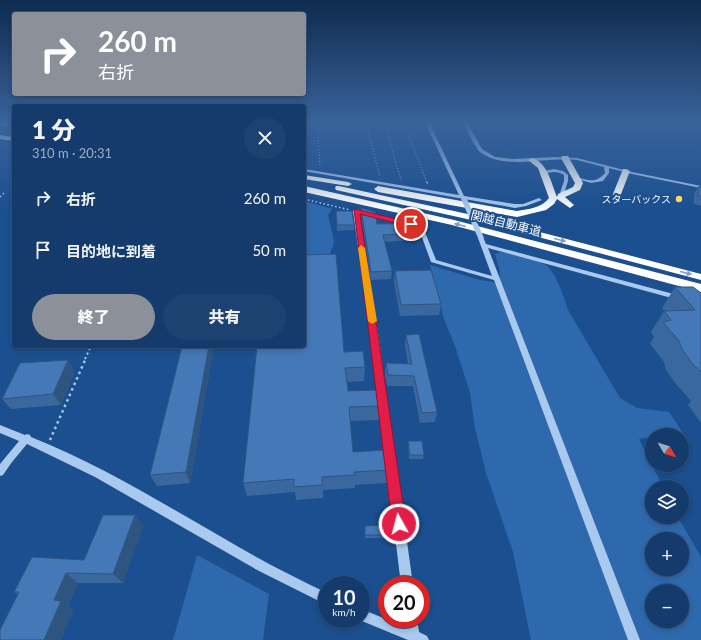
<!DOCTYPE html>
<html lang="ja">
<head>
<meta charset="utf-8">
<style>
	body { margin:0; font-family:Lato,"Noto Sans JP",sans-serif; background:#1d4271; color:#f1f3f6; height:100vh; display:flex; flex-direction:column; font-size:15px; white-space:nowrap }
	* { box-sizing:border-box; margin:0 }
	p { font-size:13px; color:#9dadc1 }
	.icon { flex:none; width:22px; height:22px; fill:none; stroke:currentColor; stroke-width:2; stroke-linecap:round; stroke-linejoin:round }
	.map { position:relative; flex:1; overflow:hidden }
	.drawer { position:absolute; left:12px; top:104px; width:294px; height:244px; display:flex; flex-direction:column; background:#143b6b; border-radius:4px; box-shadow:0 2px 6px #0003,0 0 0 1px #33557e }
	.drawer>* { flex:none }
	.guide { position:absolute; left:12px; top:12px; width:294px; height:84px; border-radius:4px; box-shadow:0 2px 6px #0003,0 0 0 1px #33557e; background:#8c9099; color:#fff; overflow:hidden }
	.needle { width:26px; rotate:128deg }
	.tools { position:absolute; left:645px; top:428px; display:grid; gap:8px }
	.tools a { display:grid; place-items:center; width:44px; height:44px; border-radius:50%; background:#143b6b; box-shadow:0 2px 6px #0003,0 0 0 1px #33557e; font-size:20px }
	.speed { position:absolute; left:318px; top:576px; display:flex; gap:8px; font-size:20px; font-weight:700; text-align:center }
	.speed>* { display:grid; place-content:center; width:52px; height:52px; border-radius:50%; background:#143b6b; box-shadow:0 2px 6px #0003,0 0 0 1px #33557e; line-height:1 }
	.speed small { font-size:10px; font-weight:400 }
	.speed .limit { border:6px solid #d22; background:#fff; color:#111 }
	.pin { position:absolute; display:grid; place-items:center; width:34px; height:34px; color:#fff; margin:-17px; border:2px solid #fff; border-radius:50%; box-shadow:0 1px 4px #0007 }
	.me { position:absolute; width:44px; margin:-22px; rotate:353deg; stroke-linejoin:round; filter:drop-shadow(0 0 3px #0008) }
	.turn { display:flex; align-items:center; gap:14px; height:84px; padding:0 20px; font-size:18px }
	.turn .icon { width:52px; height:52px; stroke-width:2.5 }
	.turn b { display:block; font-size:28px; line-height:34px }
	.round { display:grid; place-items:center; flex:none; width:42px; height:42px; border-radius:21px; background:#1d4271 }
	.summary { display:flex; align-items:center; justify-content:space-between; height:68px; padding:0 20px }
	h1 { font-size:24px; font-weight:800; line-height:30px }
	.action { display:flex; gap:8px; margin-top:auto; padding:8px 20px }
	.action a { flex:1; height:46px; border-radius:24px; background:#8c9099; color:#fff; font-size:16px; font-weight:800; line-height:46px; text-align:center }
	.action a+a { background:#1d4271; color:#f1f3f6 }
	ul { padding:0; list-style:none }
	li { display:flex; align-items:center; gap:12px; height:52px; padding:0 20px }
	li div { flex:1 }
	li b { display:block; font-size:15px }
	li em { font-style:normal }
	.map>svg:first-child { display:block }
</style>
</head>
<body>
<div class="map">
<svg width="701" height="640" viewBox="0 0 701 640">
	<rect width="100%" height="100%" fill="#1b4f8f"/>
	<g fill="#2e69ad" fill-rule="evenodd">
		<path d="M304 201 332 209 328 215 334 241 333 246 330 253 332 263 304 266Z"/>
		<path d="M500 252C513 255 535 258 546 265 555 271 565 299 568 310L620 398 637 408 669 412 685 436 682 435H652V437L639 439 663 487H652V517H678L701 557V640H531L513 552 486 473 475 428 470 393 456 349 444 319 430 265 480 280 499 283 500 271 495 254ZM652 539H682V569H652ZM652 591H682V621H652Z"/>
		<path d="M197 555 269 594 263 640H173Z"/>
	</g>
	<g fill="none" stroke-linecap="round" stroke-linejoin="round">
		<g stroke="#a9c9ee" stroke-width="1" stroke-dasharray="1 2" stroke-linecap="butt">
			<path d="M317 122 320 166"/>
			<path d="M366 122 380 177"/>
			<path d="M384 122 401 180"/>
			<path d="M404 122 427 183"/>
		</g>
		<g stroke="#a9c9ee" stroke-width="1.5" stroke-dasharray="1.5 2.5" stroke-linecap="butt">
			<path d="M427 182 428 185"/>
			<path d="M0 197 4 193"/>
			<path d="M304 199 350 210"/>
		</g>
		<path stroke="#a9c9ee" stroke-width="2" stroke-dasharray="2 3" stroke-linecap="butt" d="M85 359 91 346"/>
		<path stroke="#a9c9ee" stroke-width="2.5" stroke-dasharray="2.5 3.5" stroke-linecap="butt" d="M50 440 86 358"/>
		<g fill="#a9c9ee" fill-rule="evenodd">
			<path d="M425 122H429L464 196 515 204H523L539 198 542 200 526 206 515 208 304 171V169L459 195Z"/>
			<path d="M463 122H467L482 149 495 157 512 159 555 157 577 158 632 172 701 186V188L632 174 609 168V173L603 181 591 183 574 178 576 177C589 180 595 184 605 173L604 167C595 165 586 162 577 160 547 156 505 171 480 152 475 148 467 129 463 122Z"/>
			<path d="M0 124 14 125V127L0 126Z"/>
			<path d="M554 169 563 171 568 175V181L563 197 559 196 564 181V175C559 172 554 171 548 173L546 176 542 175 544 171Z"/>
			<path d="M356 209 423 227 436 260 492 276 478 238 479 237H483L486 244 681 296 682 298 681 300H679L488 248 640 640H628L494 280 431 262 419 229 359 213 379 339 413 585H401L371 339 353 211Z"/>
			<path d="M0 425 25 435 27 434 30 435 31 437C99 464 162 503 225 539 258 559 292 576 327 593V605L259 571 95 477 27 444 12 462 3 475 0 476V464L19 441 0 433Z"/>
			<path d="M361 609 406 627 405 619H417L419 632 427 636 429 640H408L357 619H361Z"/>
		</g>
		<g fill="#fff" fill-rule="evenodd">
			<path d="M0 135 14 137V141L0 139Z"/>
			<path d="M562 156H568L583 183 580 190 565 197 574 205 570 208 557 199 554 204 546 210 517 217 378 192 374 189 378 186 517 211C528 209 542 208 549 198L538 168 528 160 532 158C548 163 551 183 557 197L558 194 573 187 575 183 561 158Z"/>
			<path d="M623 169H626L630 171 621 194 620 196H614L613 194Z"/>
			<path d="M304 175 348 182 352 184 348 186 304 179Z"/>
			<path d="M304 186 454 220 701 284V292L452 225 304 192Z"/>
			<path d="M336 186H339L486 218 701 274V280L485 223 336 190 335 188Z"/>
		</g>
		<path stroke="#a9c9ee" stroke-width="5.5" d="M464 199 481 238"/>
	</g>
	<g fill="#3a679d">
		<path d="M699 186H701V206L694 204V194Z"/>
		<path d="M361 208 377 224 420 233 419 240 384 242 392 271 391 279 371 280 361 215Z"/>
		<path d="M336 211 354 225V230L337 231Z"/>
		<path d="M395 271 441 304 439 315 400 316 394 282Z"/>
		<path d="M675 287 701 293V423L688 405 691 401 675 383 666 370 664 362 650 344 654 337 651 332 664 311 662 308Z"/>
		<path d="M406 335 437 412 435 422 420 423 413 386H387L385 374 386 363 408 364 405 345Z"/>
		<path d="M182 346H214L190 483 157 486 150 475Z"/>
		<path d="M344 352 365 367 364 381 347 382 348 391 380 406 379 420 350 421 353 452 389 470 387 483 355 485V488L323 490V498L296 500 295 492 247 496 243 483Z"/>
		<path d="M75 371 61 405 11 409 2 399Z"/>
		<path d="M408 441 424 455 423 459H409L408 444Z"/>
		<path d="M135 515 143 526 123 583H78L68 605 73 610 61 640H0L18 595 14 592 84 560Z"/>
		<path d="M365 526 384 535V538H365Z"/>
	</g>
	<g fill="#305480">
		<path d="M209 346H214L190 483 186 472Z"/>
		<path d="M68 360 75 371 61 405 53 394Z"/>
		<path d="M135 515 143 526 123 583 113 574Z"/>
		<path d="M66 573 78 583 68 605 73 610 61 640H44L54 600Z"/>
	</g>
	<g fill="#4478b7" stroke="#305480">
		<path d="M699 186H701V196H698Z"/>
		<path d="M361 208 375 212 377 224 417 223 420 233 383 235 392 271 371 272Z"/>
		<path d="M336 211H352L354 225H337Z"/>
		<path d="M336 254 344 352 363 351 365 367 345 368 348 391 378 390 380 406 349 407 353 452 386 450 389 470 354 472 355 475 322 477V485L294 487V479L243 483 257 346H304V255Z"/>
		<path d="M431 270 441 304 401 305 395 271Z"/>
		<path d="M675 287H693L701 293V372L691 362 682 349 679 341 663 322 671 320 664 311 695 310Z"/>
		<path d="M419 334 437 412 422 413 414 376 388 375 386 363 412 364 406 335Z"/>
		<path d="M182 346H209L186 472 150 475Z"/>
		<path d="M68 360 53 394 2 399 20 363Z"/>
		<path d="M408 441H422L424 455H410Z"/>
		<path d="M103 515H135L113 574 66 573 54 600 61 601 44 640H0V630L19 592H14L32 557 84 560Z"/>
		<path d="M384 525V535H365V526Z"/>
	</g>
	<defs><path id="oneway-solid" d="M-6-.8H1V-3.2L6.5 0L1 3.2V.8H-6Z"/></defs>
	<g fill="#829ec1">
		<use href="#oneway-solid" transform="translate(460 225) rotate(-166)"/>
		<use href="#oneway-solid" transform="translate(560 240) rotate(14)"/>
		<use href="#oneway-solid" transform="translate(686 273) rotate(14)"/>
	</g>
	<linearGradient id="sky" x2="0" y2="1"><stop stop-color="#0f2b4f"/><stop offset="0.58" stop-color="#39639b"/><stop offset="1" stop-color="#39639b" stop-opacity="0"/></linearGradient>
	<rect width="701" height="211" fill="url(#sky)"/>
	<path fill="#e11d48" stroke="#92132f" d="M354 209 411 222 415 224 411 227 360 214 406 524 404 528 399 530 394 528 392 524Z"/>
	<path fill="#f59e0b" d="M361 245 365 248 377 321 372 324 368 321 358 248Z"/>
	<circle fill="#ffd166" stroke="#1b4f8f" stroke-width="1.5" cx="679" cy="199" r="4"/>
	<g text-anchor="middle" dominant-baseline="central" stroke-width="4" stroke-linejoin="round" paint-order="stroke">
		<g font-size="10" fill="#fff" stroke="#1b4f8f" text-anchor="end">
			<text x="671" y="199">スターバックス</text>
		</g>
		<g font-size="12" fill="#fff" stroke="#1b4f8f">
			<text transform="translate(506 223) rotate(14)">関越自動車道</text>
		</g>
	</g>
</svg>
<div class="tools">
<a><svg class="needle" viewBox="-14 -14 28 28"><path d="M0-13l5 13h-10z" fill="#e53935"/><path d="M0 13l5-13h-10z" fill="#9dadc1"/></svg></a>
<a><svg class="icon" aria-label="layers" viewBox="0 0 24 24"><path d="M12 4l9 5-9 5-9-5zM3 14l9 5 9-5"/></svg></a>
<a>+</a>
<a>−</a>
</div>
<div class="speed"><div>10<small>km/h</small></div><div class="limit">20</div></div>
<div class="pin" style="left:411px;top:224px;background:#d93025"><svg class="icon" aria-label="arrive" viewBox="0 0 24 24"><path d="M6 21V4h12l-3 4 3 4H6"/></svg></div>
<svg class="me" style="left:399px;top:524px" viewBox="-20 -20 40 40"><circle r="17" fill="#e11d48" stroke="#fff" stroke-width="3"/><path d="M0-11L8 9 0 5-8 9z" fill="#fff"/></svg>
<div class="guide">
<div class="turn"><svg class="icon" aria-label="right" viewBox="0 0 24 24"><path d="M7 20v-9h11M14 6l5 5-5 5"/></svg><div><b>260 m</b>右折</div></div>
</div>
<section class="drawer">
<div class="summary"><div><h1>1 分</h1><p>310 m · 20:31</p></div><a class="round"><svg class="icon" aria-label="close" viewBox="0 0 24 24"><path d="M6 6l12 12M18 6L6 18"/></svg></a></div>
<ul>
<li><svg class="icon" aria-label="right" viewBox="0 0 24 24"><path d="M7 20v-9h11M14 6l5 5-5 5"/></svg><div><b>右折</b></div><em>260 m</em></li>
<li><svg class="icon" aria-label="arrive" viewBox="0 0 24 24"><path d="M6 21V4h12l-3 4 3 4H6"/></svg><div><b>目的地に到着</b></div><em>50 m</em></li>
</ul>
<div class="action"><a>終了</a><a>共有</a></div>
</section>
</div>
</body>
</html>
